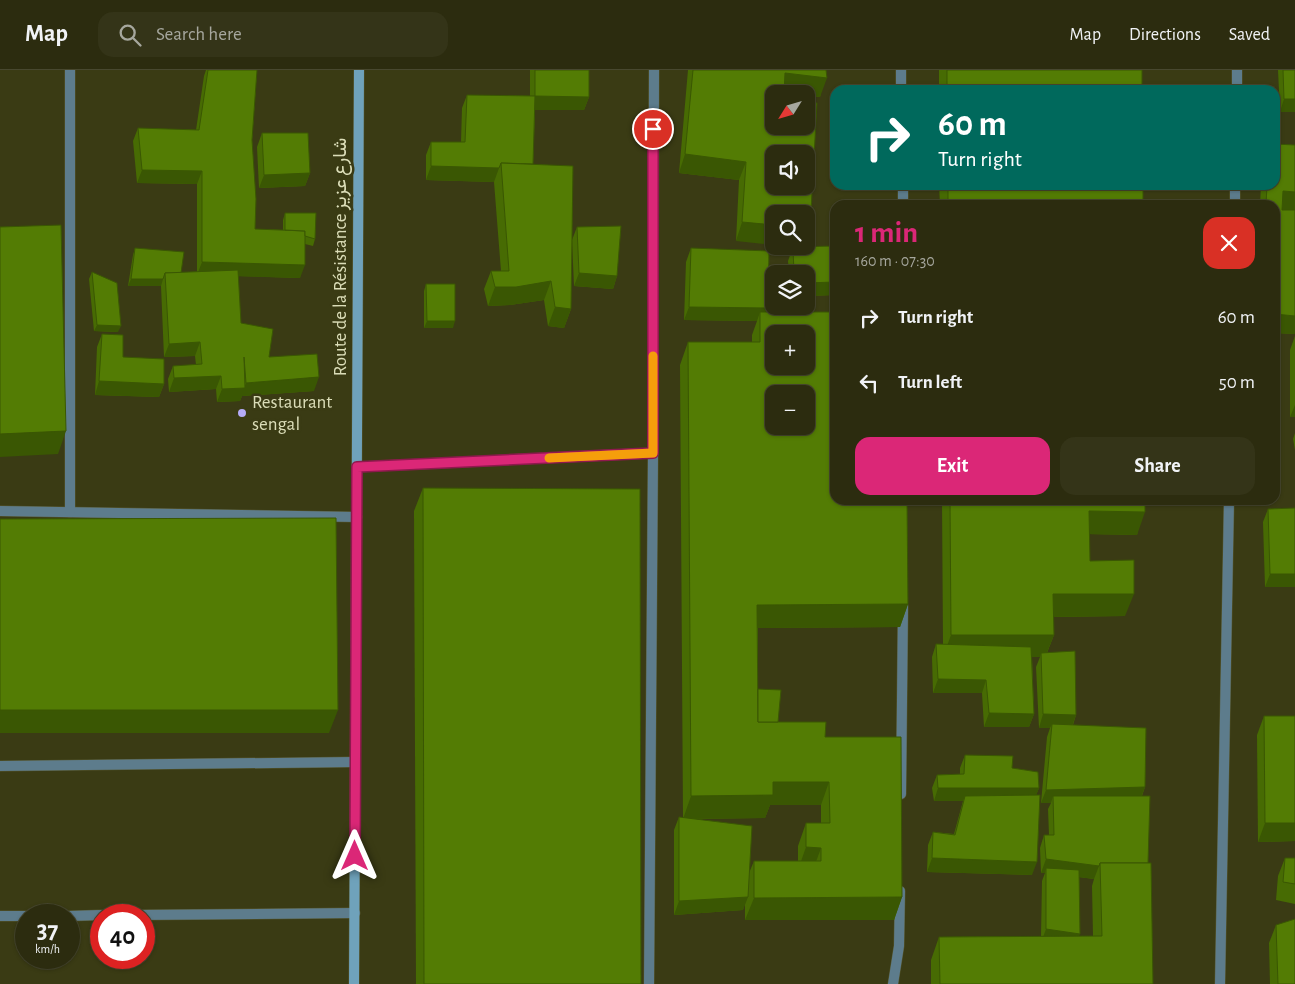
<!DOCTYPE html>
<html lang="en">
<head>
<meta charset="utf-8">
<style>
	body { margin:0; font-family:"Alegreya Sans",Vazirmatn,sans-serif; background:#343418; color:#f1f3f6; height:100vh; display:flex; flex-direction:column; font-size:19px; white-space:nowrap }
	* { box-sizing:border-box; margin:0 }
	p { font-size:16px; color:#a6a79e }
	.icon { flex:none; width:28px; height:28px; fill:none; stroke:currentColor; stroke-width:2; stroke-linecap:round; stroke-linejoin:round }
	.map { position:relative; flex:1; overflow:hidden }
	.sheet { position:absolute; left:830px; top:130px; width:450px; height:305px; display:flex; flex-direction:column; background:#2c2c0f; border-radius:15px; box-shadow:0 1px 4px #0004,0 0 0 1px #48482f }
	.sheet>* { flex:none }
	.banner { position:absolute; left:830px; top:15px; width:450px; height:105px; border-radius:15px; box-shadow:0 1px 4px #0004,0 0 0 1px #48482f; background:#00695c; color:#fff; overflow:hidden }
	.needle { width:32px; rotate:233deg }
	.tools { position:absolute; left:765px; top:15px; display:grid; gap:10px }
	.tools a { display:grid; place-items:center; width:50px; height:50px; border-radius:10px; background:#2c2c0f; box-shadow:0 1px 4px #0004,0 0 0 1px #48482f; font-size:25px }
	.speed { position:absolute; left:15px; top:834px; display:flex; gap:10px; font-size:25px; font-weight:700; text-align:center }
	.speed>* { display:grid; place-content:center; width:65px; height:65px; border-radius:50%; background:#2c2c0f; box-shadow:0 1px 4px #0004,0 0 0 1px #48482f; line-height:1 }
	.speed small { font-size:12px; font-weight:400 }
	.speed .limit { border:8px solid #d22; background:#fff; color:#111 }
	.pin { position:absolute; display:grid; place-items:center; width:42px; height:42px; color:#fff; margin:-21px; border:2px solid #fff; border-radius:50%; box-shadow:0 1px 5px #0007 }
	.me { position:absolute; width:55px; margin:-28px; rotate:0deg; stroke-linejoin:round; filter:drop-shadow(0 0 4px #0008) }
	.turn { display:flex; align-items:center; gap:18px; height:105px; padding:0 25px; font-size:22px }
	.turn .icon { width:65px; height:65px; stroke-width:2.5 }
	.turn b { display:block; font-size:35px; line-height:42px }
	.round { display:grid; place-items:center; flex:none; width:52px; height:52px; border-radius:15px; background:#343418 }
	.head { display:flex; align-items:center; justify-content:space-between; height:85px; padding:0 25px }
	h1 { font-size:30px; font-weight:700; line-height:38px; color:#db2777 }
	.primary-button { display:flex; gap:10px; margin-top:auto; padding:10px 25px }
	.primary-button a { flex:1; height:58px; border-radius:15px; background:#db2777; color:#fff; font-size:20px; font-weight:700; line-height:58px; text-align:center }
	.primary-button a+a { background:#343418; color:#f1f3f6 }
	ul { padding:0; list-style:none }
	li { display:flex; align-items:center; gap:15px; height:65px; padding:0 25px }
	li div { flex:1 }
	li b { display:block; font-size:19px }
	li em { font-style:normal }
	header { display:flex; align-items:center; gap:30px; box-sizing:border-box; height:70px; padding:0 25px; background:#2c2c0f; border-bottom:1px solid #48482f }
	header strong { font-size:24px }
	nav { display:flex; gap:28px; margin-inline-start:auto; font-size:18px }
	.search { width:350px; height:45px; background:#343418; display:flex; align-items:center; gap:12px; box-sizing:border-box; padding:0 18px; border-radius:15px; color:#a6a79e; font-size:19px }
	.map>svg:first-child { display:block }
</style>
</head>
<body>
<header>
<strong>Map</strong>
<div class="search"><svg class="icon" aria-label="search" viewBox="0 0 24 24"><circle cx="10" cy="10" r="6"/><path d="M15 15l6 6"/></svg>Search here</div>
<nav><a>Map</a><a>Directions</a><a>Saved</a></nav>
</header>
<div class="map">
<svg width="1295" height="914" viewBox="0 0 1295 914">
	<rect width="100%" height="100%" fill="#3a3b14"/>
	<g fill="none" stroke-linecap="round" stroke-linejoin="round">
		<g stroke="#575832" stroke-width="11">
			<g id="street">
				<path d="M901 0V20"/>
				<path d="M1237 20V0"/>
				<path d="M903 115V135"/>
				<path d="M1235 135V115"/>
				<path d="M357 397 653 383"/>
				<path d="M0 441 357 447"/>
				<path d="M70 442V0"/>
				<path d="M0 696 355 692"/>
				<path d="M901 724 903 536"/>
				<path d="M134 845 355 843"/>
				<path d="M0 846H26"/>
				<path d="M69 846 101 845"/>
				<path d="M649 914 653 383 654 0"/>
				<path d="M893 914 899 876 900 821"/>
				<path d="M1220 914 1229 430"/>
			</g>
		</g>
		<g stroke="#575832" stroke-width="11">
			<path id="secondary" d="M354 914 359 0"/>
		</g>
		<use href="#street" stroke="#5d7c8c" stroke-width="10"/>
		<use href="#secondary" stroke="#6fa2bb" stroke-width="10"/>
	</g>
	<g fill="#476b03" fill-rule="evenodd">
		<path d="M206 0H257L252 70 255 159 283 160V150L285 143 315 169 313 176 305 174 300 208 238 206 241 253 269 287 314 321 242 326 240 331 217 332 216 319 169 322 168 309 173 296 196 295 195 286 164 287 161 216H128L133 185 135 178 181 203 197 202V114L137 113 133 71 138 58 196 60 204 6Z"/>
		<path d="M530 0H589V27L584 40H535L533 94 571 239 564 258 548 256 544 230 510 235 488 236 484 219 491 201H501L494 112 426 110V85L431 72H461L462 38 467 25 530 26Z"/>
		<path d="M688 0H826L820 27 784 22 774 24 806 56 736 171 739 110 679 103Z"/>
		<rect x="939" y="0" width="203" height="20"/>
		<path d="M1278 0H1295V42H1280Z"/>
		<path d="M262 63 310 103 305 116 259 118 257 77Z"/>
		<path d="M1295 75V264L1275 263V135H1260L1261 115H1275Z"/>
		<path d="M939 115H1143V135H940Z"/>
		<path d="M577 157 617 206 613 219 574 216 572 170Z"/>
		<path d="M835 176V225L806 226V204H789L788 191 793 177Z"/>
		<path d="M691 178 766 242 908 534 900 557 758 558V619L777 652 825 667 902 827 894 850H745V833L743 840 674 845V760L679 747 683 748 680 295 688 272H752V265L757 251 684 250 686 192ZM770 735H821V753H806L798 776V791H754L749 803 693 749 765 748Z"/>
		<path d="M92 202 118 262 94 261 89 209Z"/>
		<path d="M426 214 453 258H424V221Z"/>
		<path d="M102 264 123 287 164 314 159 327 95 325 97 277Z"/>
		<path d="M1295 266V347H1290V280Z"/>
		<path d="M1295 363V380L1293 369Z"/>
		<path d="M423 418 641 914H416L414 441Z"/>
		<path d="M942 430H1145L1137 465 1089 464 1090 491 1125 546 1053 547 1054 565 1047 583 1076 645 1073 655 1145 717 1142 726 1148 793 1153 914H931V890L939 867 1041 866 1042 811 1045 803H1041L1040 778 1044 765H1049L1048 739 1051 733H1041L1047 667 1050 658H1039L1036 597 1040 587H1032L1034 644 1029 657H984L982 623H933L932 587 936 574H943ZM1079 807 1094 809 1092 816 1093 866H1079Z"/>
		<path d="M1295 438V517H1265L1263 452 1268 439Z"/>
		<path d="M1264 646 1295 771 1258 772 1257 665Z"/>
		<path d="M965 685 1012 698 1039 718 1036 725 1032 805 927 802 928 775 933 762 954 764 963 731H934L932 718 937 705 960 704V698Z"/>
		<path d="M1285 788H1295V834L1276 830 1278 806Z"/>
		<path d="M1276 855 1295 914H1270L1269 873Z"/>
	</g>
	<g fill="#3a5703">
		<path d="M785 3 827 8 820 27 806 25V24H797L778 21Z"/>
		<path d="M535 26 589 27 584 40H530Z"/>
		<path d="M1284 29H1295V42H1280Z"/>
		<path d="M685 84 746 92 739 110 679 103Z"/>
		<path d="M431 96 499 98 494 112 426 110Z"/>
		<path d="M142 100 202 101 197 114 137 113Z"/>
		<path d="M310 103 305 116 259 118 264 105Z"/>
		<path d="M1283 121 1295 122V141L1276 140Z"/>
		<path d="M742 152 774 155V175L736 171Z"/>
		<path d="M806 158 810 159 806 168Z"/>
		<path d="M202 192 305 195 300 208 197 205Z"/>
		<path d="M579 203 617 206 613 219 574 216Z"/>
		<path d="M131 209H163L161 216H128Z"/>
		<path d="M551 211 544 230 510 235 488 236 495 217Z"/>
		<path d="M835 212V225L806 226V213Z"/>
		<path d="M555 237 571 239 564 258 548 256Z"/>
		<path d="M689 237 768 238 763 252 760 242 757 251 684 250Z"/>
		<path d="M1275 244 1295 246V264L1275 263Z"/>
		<path d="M427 251H455L453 258H424Z"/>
		<path d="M97 255 121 256 118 262 94 261Z"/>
		<path d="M200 272 195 286 164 287 169 274Z"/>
		<path d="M221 306 216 319 169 322 174 308Z"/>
		<path d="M319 307 314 321 242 326 240 331 217 332 222 319 244 318 246 313Z"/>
		<path d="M99 311 164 314 159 327 95 325Z"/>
		<path d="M1295 335V347H1290Z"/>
		<path d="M66 361 58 384 0 387V364Z"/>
		<path d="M1089 441 1145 442 1137 465 1081 464Z"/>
		<path d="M1270 504H1295V517H1265Z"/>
		<path d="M1053 524H1134L1125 546 1045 547Z"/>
		<path d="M908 534 900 557 749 558 757 535Z"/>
		<path d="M951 565H1054L1045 587 1041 583 1040 587H943Z"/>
		<path d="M938 609 986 610 982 623H933Z"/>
		<path d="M0 640H338L329 663H0Z"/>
		<path d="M989 643 1034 644 1029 657H984Z"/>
		<path d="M1043 644 1076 645 1071 659 1052 654 1050 658H1039Z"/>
		<path d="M773 712H829L821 735H770L765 748 683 749 691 726Z"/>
		<path d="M1145 717 1140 730 1053 726 1051 733H1041L1046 720Z"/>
		<path d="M938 718H1039L1034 731 965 726 963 731H934Z"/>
		<path d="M1265 753H1295V771L1258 772Z"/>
		<path d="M806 777 821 778 813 800H798Z"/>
		<path d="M932 788 1037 792 1032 805 927 802Z"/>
		<path d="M1046 789 1099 796 1094 809 1046 803V798L1045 803H1041Z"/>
		<path d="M748 827 743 840 674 845 679 831Z"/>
		<path d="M902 827 894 850H745L754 828Z"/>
		<path d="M1046 859 1080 864 1075 877 1041 873Z"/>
	</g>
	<g fill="#537c04" stroke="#3a5703" fill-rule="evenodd">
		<path d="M208 0H257L252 70 256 129 255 159 305 161V195L202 192V101L142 100 138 58 199 60Z"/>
		<path d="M535 0H589V27L535 26Z"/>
		<path d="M693 0H826L827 8 785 3 784 24H774V56H806V31L817 33 810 159 806 158V144H774V155L742 152 746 92 685 84ZM774 84H806V116H774Z"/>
		<rect x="947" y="0" width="195" height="20"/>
		<path d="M1283 0H1295V29H1284Z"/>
		<path d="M467 25 535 26 533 94 501 93 499 98 431 96V72H465Z"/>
		<path d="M262 63H308L310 103 264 105Z"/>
		<path d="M1275 74 1295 75V122L1283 121 1282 140H1295V246L1275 244V135H1266L1267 115H1275Z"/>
		<path d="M501 93 573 96 571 239 555 237 551 211 516 217H495L491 201H509Z"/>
		<rect x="948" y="115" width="195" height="20"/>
		<path d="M285 143H316L315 169 305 166V161L285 160Z"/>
		<path d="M61 155 66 361 0 364V157Z"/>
		<path d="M621 156 617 206 579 203 577 157Z"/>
		<path d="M835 176V212L806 213V204H794L793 177Z"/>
		<path d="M135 178 184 182 181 203H165L163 209H131Z"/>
		<path d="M691 178 769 181 768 238 689 237Z"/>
		<path d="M238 200 241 253 273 259 269 287 317 284 319 307 246 313 244 287 245 318 222 319 221 306 174 308 173 296 202 294 200 272 169 274 165 203Z"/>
		<path d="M92 202 117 213 121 256 97 255Z"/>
		<path d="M426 214H455V251H427Z"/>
		<path d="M760 242H835V430H907L908 534 757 535 758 652H826L825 667H901L902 827 754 828V791H821V778L806 777V753H830L829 712H773V725L691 726 688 272H760ZM774 264H806V296H774ZM774 324H806V356H774Z"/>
		<path d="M102 264 123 265V287L164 289V314L99 311Z"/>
		<path d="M423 418 640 419 641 914H424Z"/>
		<path d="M950 430H1145V442L1089 441 1090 491 1134 490V524H1053L1054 565H951Z"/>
		<path d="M1295 438V504H1270L1268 439Z"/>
		<path d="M336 448 338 640H0V449Z"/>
		<path d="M936 574 1031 577 1034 644 989 643 986 610 938 609Z"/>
		<path d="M1075 581 1076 645 1043 644 1041 583Z"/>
		<path d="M758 619 781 620 778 652H758Z"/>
		<path d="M1264 646H1295V753H1265Z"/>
		<path d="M1052 654 1146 658 1145 717 1046 720Z"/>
		<path d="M965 685 1013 686 1012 698 1038 702 1039 718H938L937 705 964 704Z"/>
		<path d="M1040 725 1037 792 932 788 933 762 955 765 965 726Z"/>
		<path d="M1053 726H1150L1148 793H1100L1099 796 1046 789 1044 765H1054Z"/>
		<path d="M679 747 752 756 748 827 679 831Z"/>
		<path d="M1285 788H1295V814L1283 812Z"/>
		<path d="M1100 793H1151L1153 914H940L939 867 1102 866Z"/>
		<path d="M1046 798 1079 800 1080 864 1046 859Z"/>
		<path d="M1295 849V914H1278L1276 855Z"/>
	</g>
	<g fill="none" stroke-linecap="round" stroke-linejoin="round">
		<g stroke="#8e194d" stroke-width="12">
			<path id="route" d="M355 786 357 397 653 383V59"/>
		</g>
		<use href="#route" stroke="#db2777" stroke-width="9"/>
		<path stroke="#f59e0b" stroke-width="9" d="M549 388 653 383V286"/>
	</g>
	<circle fill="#b5acf8" stroke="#3a3b14" stroke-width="2" cx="242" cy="343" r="5"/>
	<g text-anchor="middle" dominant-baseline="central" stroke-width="5" stroke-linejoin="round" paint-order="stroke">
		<g font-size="19" fill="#dbddb8" stroke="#3a3b14">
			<text transform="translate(340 187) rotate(-90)">Route de la Résistance شارع عزيز</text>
		</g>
		<g font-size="19" fill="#dbddb8" stroke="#3a3b14" text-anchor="start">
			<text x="252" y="332">Restaurant<tspan x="252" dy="22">sengal</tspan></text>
		</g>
	</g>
</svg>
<div class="tools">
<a><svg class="needle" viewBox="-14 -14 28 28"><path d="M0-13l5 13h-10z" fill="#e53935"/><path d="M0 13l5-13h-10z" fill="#a6a79e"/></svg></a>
<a><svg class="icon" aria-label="sound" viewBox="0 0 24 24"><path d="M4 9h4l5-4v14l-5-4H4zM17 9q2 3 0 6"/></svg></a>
<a><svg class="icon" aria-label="search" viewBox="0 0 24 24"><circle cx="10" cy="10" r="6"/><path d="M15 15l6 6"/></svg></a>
<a><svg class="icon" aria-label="layers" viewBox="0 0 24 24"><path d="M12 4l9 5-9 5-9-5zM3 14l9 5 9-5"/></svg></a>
<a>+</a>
<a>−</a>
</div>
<div class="speed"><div>37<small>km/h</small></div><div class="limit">40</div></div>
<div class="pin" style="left:653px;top:59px;background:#d93025"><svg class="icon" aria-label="arrive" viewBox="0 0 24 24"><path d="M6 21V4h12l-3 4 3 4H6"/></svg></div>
<svg class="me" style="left:355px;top:786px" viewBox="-20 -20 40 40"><path d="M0-17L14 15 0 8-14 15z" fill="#db2777" stroke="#fff" stroke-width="4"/></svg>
<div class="banner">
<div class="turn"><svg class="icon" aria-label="right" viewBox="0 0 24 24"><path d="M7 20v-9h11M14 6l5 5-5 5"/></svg><div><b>60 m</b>Turn right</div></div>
</div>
<section class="sheet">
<div class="head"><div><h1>1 min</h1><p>160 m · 07:30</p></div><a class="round" style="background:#d93025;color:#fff"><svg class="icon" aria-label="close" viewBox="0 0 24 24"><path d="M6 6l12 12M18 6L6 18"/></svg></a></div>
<ul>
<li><svg class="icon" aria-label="right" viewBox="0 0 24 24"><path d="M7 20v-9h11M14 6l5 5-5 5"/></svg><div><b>Turn right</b></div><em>60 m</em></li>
<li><svg class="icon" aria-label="left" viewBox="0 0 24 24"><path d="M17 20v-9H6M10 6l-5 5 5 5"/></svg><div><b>Turn left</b></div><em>50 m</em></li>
</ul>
<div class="primary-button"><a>Exit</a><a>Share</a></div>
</section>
</div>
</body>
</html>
